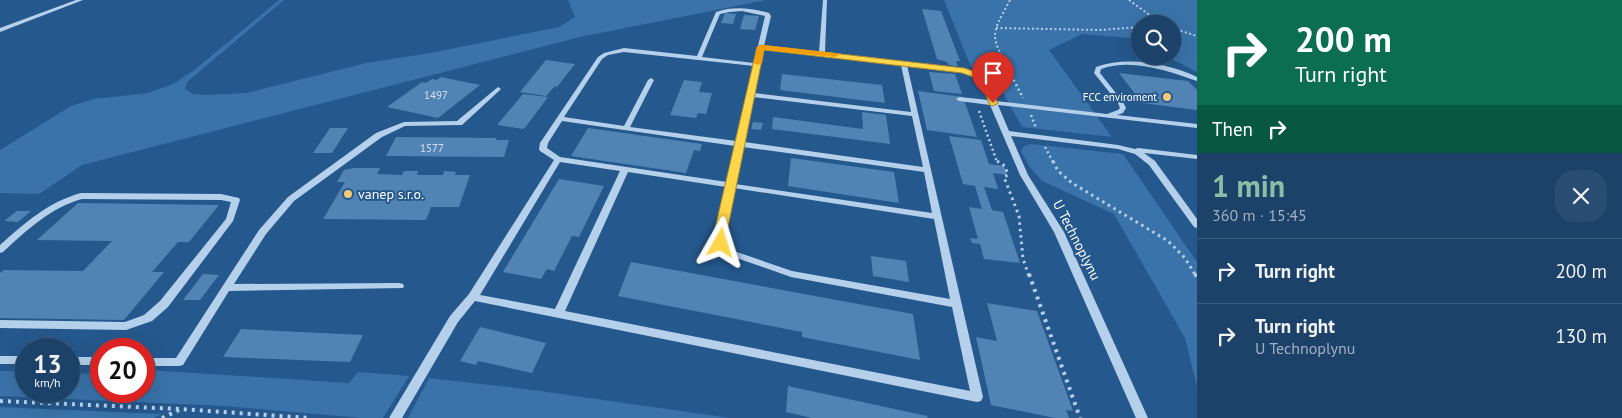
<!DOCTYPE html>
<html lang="en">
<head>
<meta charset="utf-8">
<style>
	body { margin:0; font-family:"PT Sans",sans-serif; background:#294d72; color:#f1f3f6; height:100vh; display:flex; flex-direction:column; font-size:19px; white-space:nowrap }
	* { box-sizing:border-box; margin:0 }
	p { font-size:16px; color:#a0b0c1 }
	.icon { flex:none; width:28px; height:28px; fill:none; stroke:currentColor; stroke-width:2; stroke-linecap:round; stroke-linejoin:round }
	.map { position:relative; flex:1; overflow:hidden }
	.sheet { display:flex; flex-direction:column; background:#1c426a; width:425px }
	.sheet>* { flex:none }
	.hud { background:#0b6e4f; color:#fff; overflow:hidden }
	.tools { position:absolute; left:1131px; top:15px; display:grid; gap:10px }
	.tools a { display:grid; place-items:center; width:50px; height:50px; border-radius:50%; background:#1c426a; box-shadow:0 5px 20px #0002,0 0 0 1px #3a5b7e; font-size:25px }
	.speed { position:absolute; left:15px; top:338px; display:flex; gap:10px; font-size:25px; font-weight:700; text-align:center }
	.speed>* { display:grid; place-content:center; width:65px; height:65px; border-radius:50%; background:#1c426a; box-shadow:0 5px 20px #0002,0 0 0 1px #3a5b7e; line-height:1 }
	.speed small { font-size:12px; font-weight:400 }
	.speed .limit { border:8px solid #d22; background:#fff; color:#111 }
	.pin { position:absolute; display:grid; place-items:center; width:42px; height:42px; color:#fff; margin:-51px -21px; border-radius:50% 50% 50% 0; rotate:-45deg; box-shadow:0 0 5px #0007 }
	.pin .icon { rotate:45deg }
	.me { position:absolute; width:55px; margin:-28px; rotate:6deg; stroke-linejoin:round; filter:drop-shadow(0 0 4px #0008) }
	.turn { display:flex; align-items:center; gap:18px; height:105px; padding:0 15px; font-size:22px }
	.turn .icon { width:65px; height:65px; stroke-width:2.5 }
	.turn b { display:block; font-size:35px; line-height:42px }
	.then { display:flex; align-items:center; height:48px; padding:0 15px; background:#0003; gap:10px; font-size:19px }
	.round { display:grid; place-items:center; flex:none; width:52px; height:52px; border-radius:20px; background:#294d72 }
	.head { display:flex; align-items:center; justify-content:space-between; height:85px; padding:0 15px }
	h1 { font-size:30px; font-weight:600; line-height:38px; color:#8abfa5 }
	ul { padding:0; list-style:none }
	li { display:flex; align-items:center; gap:15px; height:65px; padding:0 15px; border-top:1px solid #3a5b7e }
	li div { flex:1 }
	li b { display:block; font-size:19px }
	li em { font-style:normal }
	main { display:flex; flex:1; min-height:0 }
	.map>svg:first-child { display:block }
</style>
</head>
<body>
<main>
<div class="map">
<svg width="1197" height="418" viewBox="0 0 1197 418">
	<rect width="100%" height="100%" fill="#25588d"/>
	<g fill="#3973a9">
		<path d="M279 0H284L187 82 185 89 193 94 206 95 246 93 366 63 430 53 559 27 575 17 568 0H766L580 37 82 165 39 194 0 193V150L71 106 94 99 148 93 173 84 193 71Z"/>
		<path d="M944 0H1197V72L1166 56H1172V24H1140V44L1130 38 1082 34 1049 50 1112 137 1022 127 994 76 971 67Z"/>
		<path d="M1031 144 1123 154 1197 262V387L1185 338 1114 214 1042 181 1029 166 1021 151 1024 146Z"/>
		<path d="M149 370 349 383 358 372 409 376 383 418H361L225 406 0 396V371H26V391H69V373L101 374V391H144V376Z"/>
		<path d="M429 378 533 390 730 418H408Z"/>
		<path d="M0 407 162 414 153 418H0Z"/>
	</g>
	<g fill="#5184b5">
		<path d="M922 9 941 11 960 61H956L958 66 949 65 947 62 937 59Z"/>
		<path d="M725 13 736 14 733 24 721 23Z"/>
		<path d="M744 15 759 16 755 30 740 29Z"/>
		<path d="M546 60 575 64 557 87 555 86 546 96 520 92Z"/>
		<path d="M929 72 955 74 962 94 934 91Z"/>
		<path d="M1119 73 1188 81 1197 90V110L1142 103Z"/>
		<path d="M782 74 882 85 885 103 780 90Z"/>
		<path d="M441 77 480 85 438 118 387 107 422 82 426 83 432 79 437 80Z"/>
		<path d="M684 80 702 82 699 92 712 93 706 114 698 113 696 118 670 115Z"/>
		<path d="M918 91 963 97 977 137 927 130Z"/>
		<path d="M523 94 548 97 524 129 497 125Z"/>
		<path d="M862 112 886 115 890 144 772 129 773 117 863 129Z"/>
		<path d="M753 122 763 123 761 130 751 129Z"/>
		<path d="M330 128H348L332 153H313Z"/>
		<path d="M588 128 702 144 700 151 694 150 686 173 571 156Z"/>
		<path d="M949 136 981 140 989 164 1004 166 1007 175 993 173 998 189 984 187 992 210 1003 212 1020 263 984 259 980 244 972 243 970 238 978 239 969 207 982 209 975 186 963 184Z"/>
		<path d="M396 137 497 138 496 140H509L504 157 386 156Z"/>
		<path d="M791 158 894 172 899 203 788 186Z"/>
		<path d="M353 168H380L377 174 402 175 404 171H418L417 175H443L444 171 456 172 455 175H470L459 207H431L426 220 323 219 345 182H337L344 170Z"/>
		<path d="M559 179 604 186 579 237 572 236 554 271 547 269 541 279 503 272Z"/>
		<path d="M78 203 219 205 189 242H178L152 272H164L124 320 0 318V273L4 270 83 271 112 241 37 240Z"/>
		<path d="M17 211H31L18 222 4 221Z"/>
		<path d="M871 256 906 261 909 282 873 276Z"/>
		<path d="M631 262 913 314 920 360 802 337V332L618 296Z"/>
		<path d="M203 274 219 275 200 300H183Z"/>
		<path d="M987 303 1037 311 1073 411 1066 410 1069 418H1055L991 405 976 337 997 341Z"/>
		<path d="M480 327 546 343 532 373 478 361 476 365 460 361Z"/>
		<path d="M241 329 363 335 350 362 223 357Z"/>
		<path d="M788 386 927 416 928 418H812L786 412Z"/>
	</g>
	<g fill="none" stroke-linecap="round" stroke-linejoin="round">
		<g stroke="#b4d0eb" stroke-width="2" stroke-dasharray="2 2.5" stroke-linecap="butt">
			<path d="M1010 0C989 39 991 34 1010 72"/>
			<path d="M1129 0 1162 24"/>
			<path d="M996 28 1099 30 1140 27"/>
			<path d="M1172 28 1197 36"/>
			<path d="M990 72 1003 60"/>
		</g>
		<g stroke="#b4d0eb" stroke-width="2.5" stroke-dasharray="2 3" stroke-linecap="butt">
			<path d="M1009 71 1023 98"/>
			<path d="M989 73 991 71"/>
			<path d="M979 111 997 162"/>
			<path d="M1031 115 1036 128"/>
			<path d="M1045 147 1053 162"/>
		</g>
		<g stroke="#b4d0eb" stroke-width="3" stroke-dasharray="2.5 4" stroke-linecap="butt">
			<path d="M997 161 1005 166 1008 175 1004 177 1019 216 1023 259 1029 276"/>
			<path d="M1053 161 1058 171 1072 183 1168 241 1185 258 1196 276"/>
		</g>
		<g stroke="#b4d0eb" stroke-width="4" stroke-dasharray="3 5" stroke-linecap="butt">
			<path d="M1029 274 1080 418"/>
			<path d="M1195 274 1197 277"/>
			<path d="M0 401 180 409 309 418"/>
			<path d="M162 418 179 410"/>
		</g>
		<g fill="#b4d0eb" fill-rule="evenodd">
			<path d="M76 0H83L0 32V28Z"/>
			<path d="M823 0H827L825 52 966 69 984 76 996 101 1107 114 1118 110 1120 108 1118 103 1094 73 1096 67C1127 56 1167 63 1197 77V81C1167 71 1132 58 1101 69L1100 73 1123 102 1126 108 1123 113 1117 115 1197 124V128L998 105 1009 131 1118 145 1135 149 1138 148 1197 155V159L1144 153 1155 161 1197 219V228L1194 227 1149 165 1135 154 1118 149 1011 136 1028 175 1064 232 1148 418H1136L1054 232 1020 175 990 105 959 101 956 99 959 97 989 100 979 78 963 72 907 65 983 397 981 401 977 402 475 301 458 322 402 418H389L450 316 469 294 554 160 540 151 539 149 540 143 598 57 604 53 624 48 697 56 716 12C734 6 751 8 769 13L771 16 764 46 819 52ZM742 11 765 16 754 63 702 57 720 14 729 12ZM763 49 901 65 911 112 754 93ZM624 52 754 66 736 141 630 127 654 80 651 78 648 80 624 126 564 117 602 59 608 55ZM753 97 912 116 923 167 744 142ZM562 121 735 146 727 182 560 157 547 148 548 143ZM743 147 924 172 932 213 735 184ZM560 162 620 171 555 309 480 295ZM628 172 726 187 714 237 721 250 728 255 791 277 952 307 970 391 565 311ZM734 188 934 219 950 299 792 271 734 251 728 246 724 237Z"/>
			<path d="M498 87 501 89 500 90 462 125 405 126 382 137 294 201 266 234 234 284 399 283 403 284 404 286 403 288 229 291 183 365 179 366H144V358H176L259 230 288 197 376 133 404 122 457 121Z"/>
			<path d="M81 193 221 194 239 198 240 200 233 221 168 307 152 321 126 330 0 328V320L125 322 144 315 160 301 226 219 231 202 221 200 82 199C50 208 27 230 3 252L0 253V245C25 223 48 202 81 193Z"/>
			<rect x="0" y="356" width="26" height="8"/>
			<rect x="69" y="357" width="32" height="8"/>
		</g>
	</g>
	<path fill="#ffd54a" stroke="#a68a30" d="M761 45 964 68 985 75 998 103 993 106 990 105 979 79 962 73 764 50 726 237 727 243 721 246 716 245 713 237 757 47Z"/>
	<path fill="#f59e0b" d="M761 45 835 53 839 55 835 57 764 50 762 63 758 65 754 63 757 47Z"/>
	<g fill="#f5c978" stroke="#25588d" stroke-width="2">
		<circle cx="1167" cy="97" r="5"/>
		<circle cx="348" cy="194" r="5"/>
	</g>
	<g text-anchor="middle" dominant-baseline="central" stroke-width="4" stroke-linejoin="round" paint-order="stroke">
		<g font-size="11" fill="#d4e0ec">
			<text x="436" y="95">1497</text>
			<text x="432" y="148">1577</text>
		</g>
		<g font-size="11" fill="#fff" stroke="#25588d" text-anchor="end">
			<text x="1157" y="97">FCC enviroment</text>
		</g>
		<g font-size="14" fill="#fff" stroke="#25588d" text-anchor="start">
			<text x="358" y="194">vanep s.r.o.</text>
		</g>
		<g font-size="14" fill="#fff" stroke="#25588d">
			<text transform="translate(1077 240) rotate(63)">U Technoplynu</text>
		</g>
	</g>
</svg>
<div class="tools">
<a><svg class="icon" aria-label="search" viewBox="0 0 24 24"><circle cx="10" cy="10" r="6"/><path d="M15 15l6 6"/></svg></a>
</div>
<div class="speed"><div>13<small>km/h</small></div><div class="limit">20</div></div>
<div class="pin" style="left:993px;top:103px;background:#d93025"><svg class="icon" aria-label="arrive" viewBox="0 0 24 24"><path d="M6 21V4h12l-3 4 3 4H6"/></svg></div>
<svg class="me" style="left:721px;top:243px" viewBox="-20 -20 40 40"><path d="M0-17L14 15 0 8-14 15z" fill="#ffd54a" stroke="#fff" stroke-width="4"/></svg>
</div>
<section class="sheet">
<div class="hud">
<div class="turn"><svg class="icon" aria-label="right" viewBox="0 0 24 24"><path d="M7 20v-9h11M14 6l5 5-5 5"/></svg><div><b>200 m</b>Turn right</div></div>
<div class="then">Then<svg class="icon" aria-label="right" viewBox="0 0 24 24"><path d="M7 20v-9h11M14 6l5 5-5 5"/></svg></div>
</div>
<div class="head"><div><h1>1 min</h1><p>360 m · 15:45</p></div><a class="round"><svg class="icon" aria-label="close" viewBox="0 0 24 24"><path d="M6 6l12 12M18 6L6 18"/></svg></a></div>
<ul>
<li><svg class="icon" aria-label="right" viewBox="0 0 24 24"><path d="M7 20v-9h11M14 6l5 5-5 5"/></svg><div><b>Turn right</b></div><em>200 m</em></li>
<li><svg class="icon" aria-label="right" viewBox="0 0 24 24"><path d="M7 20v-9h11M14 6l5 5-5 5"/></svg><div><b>Turn right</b><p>U Technoplynu</p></div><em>130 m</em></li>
</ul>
</section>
</main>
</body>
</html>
